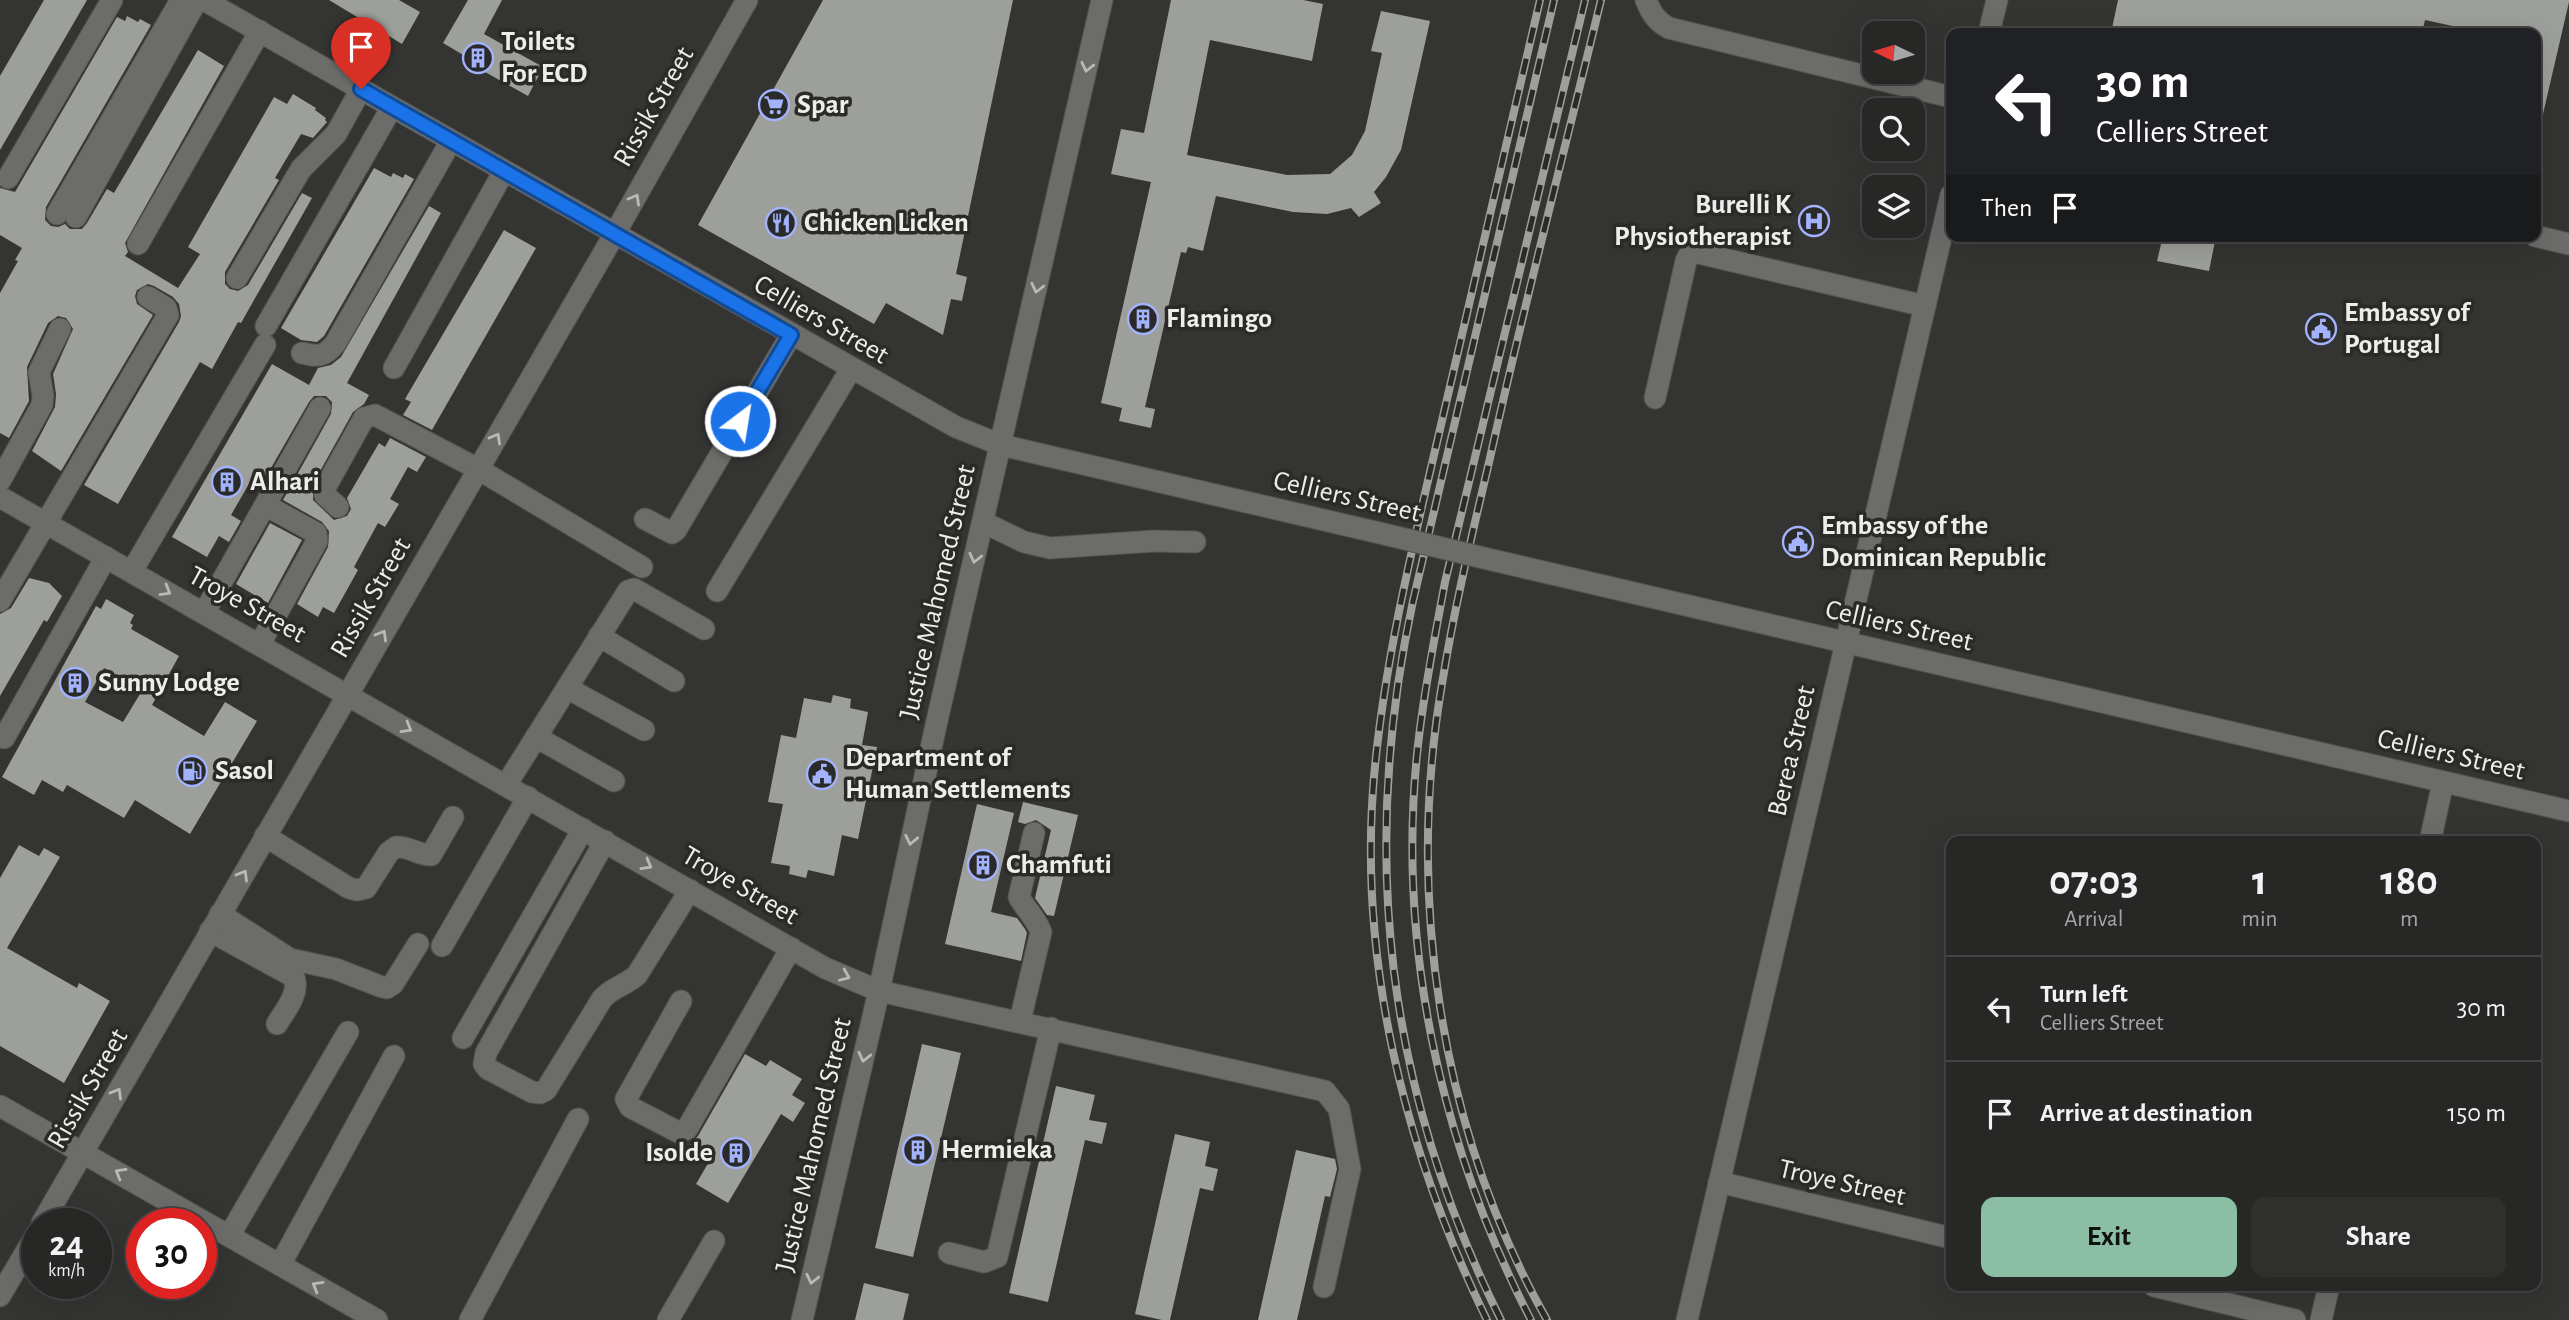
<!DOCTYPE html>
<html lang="en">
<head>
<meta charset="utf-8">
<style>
	body { margin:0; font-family:"Alegreya Sans",sans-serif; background:#2f302e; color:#f1f3f6; height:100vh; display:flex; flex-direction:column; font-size:26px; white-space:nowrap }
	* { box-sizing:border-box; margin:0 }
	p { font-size:23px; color:#a4a6a7 }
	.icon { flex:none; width:38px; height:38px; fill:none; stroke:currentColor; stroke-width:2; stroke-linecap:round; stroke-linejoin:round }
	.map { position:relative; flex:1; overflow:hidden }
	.side { position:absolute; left:1946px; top:836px; width:595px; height:455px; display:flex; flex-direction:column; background:#272826; border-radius:14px; box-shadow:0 7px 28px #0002,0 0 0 2px #434443 }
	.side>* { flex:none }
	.banner { position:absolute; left:1946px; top:28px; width:595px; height:214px; border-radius:14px; box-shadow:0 7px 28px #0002,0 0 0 2px #434443; background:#202124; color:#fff; overflow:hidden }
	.needle { width:46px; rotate:275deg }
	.buttons { position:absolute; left:1862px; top:21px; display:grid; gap:14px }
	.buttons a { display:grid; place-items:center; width:63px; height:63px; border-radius:14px; background:#272826; box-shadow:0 7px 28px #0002,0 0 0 2px #434443; font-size:35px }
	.speed { position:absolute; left:21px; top:1208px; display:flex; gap:14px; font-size:35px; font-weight:700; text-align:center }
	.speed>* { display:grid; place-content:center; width:91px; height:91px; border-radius:50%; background:#272826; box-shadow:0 7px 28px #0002,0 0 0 2px #434443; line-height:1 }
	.speed small { font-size:18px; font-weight:400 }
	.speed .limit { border:10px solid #d22; background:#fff; color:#111 }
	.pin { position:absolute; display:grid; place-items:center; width:60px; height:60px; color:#fff; margin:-72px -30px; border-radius:50% 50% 50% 0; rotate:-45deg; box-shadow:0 0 7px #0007 }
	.pin .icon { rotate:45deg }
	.me { position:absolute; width:77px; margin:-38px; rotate:31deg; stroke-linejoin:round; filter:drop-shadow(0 0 5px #0008) }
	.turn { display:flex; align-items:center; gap:24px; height:147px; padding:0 35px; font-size:32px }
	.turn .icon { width:91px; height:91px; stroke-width:2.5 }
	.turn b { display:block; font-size:49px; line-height:60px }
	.then { display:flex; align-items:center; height:66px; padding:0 35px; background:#0003; gap:14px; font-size:26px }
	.eta { display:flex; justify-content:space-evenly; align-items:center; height:119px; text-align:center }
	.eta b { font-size:42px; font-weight:700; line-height:49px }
	.cta { display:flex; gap:14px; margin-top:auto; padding:14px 35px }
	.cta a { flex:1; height:80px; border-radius:14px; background:#8abfa5; color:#111; font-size:28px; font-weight:700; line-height:80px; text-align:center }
	.cta a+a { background:#2f302e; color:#f1f3f6 }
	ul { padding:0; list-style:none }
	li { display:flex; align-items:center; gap:21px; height:105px; padding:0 35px; border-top:2px solid #434443 }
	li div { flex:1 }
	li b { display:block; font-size:26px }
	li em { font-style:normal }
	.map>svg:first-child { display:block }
</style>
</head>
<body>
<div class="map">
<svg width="2569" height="1320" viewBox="0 0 2569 1320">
	<rect width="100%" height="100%" fill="#343532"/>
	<g fill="#9d9f9b" fill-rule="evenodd">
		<path d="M44 0H87L0 150V76Z"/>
		<path d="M329 0H399L420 12 402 44Z"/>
		<path d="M468 0H502L484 34 543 67 528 96 485 72 487 69 443 43Z"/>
		<path d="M823 0H1013L956 274 967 277 962 301 951 299 943 335 886 303 874 324 698 225Z"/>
		<path d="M1171 0H1303L1323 4 1312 61 1210 40 1187 155 1287 175 1330 174 1352 155 1365 131 1382 53 1371 51 1381 11 1430 21 1401 150 1386 177 1374 192 1381 203 1359 217 1351 208 1327 214 1293 212 1216 196 1203 251 1188 247 1186 253 1181 252 1145 407 1155 409 1151 428 1119 421 1122 408 1101 403 1151 182 1111 174 1121 129 1144 133Z"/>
		<path d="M2118 0H2569V2L2543 114 2536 113V33H2485L2425 20 2422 33H2111Z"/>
		<path d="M127 16 138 22 140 19 151 25 46 207 45 220 51 226 58 227 65 224 70 229H82L87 223 107 189 114 193 198 50 224 66 125 243 128 252 125 256 173 285 178 288 200 254 188 247 274 97 287 104 293 94 316 108 315 110 326 118 325 120 327 122 313 138 301 134 275 178 279 180 225 272V284L230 289 238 291 248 285 302 193 312 198 241 323 238 322 212 369 200 362 118 504 84 485 179 322 181 316 179 304 173 297 154 286 148 284 137 290 135 296 137 304 153 315 61 471 32 451 55 407 56 394 53 374 73 329 66 318 58 316 48 323 27 367 29 401 9 438 0 433V293L18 261 15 260 22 248 0 235V188L15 192 117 17 125 21Z"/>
		<path d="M374 168 391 177 393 173 403 178 405 174 414 179 324 336 317 342 301 340 281 328Z"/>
		<path d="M429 206 441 213 347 383 369 395 364 404 353 412 314 482 313 500 334 520 347 516 351 509 347 498 379 443 385 447 390 438 426 457 417 472 408 467 390 499 399 504 385 527 378 523 354 567 358 570 334 613 323 607 318 617 297 604 328 547 329 531 322 522 283 500 331 414 332 402 326 396H314L309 402 260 487 250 482 231 515 241 521 229 542 219 536 207 557 172 537 272 364 309 385 318 368 331 365 341 357Z"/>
		<path d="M504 230 536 248 432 430 403 415 411 402 405 399Z"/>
		<path d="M2163 236H2216L2209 271 2157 261Z"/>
		<path d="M270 523 302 540 268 603 236 584Z"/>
		<path d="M29 578 49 583 62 596 47 622 44 620 0 696V614L11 608Z"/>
		<path d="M106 599 134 615 130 623 133 625 131 629 179 656 152 705 204 736 225 702 257 721 190 834 135 800 124 818 67 785 63 792 42 780 34 795 2 777 96 606 101 609ZM104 668 143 689 123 722 85 702Z"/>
		<path d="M833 695 851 699 850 708 868 712 862 745 877 747 858 839 842 835 834 876 808 870 806 878 789 874 790 866 771 863 783 804 768 802 781 735 796 738 804 698 831 703Z"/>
		<path d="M1023 802 1078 815 1054 916 1047 915 1035 898 1051 830 1036 820 1025 824 1018 822Z"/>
		<path d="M977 804 1014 813 991 912 1017 918 1025 929 1027 933 1021 961 945 944Z"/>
		<path d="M19 845 39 856 44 848 60 857 7 948 77 988 79 983 110 1001 64 1083 0 1046V878Z"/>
		<path d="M922 1044 961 1053 913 1257 875 1248Z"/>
		<path d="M745 1054 766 1066 770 1060 802 1079 792 1095 805 1103 793 1122 781 1114 728 1203 696 1184 710 1160 688 1147 698 1136Z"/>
		<path d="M1056 1086 1095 1095 1089 1120 1107 1123 1102 1144 1085 1140 1048 1302 1009 1293Z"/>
		<path d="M1175 1134 1210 1142 1205 1166 1218 1169 1213 1191 1200 1188 1170 1320H1162L1135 1314Z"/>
		<path d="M1296 1150 1335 1159 1337 1169 1330 1197 1325 1196 1297 1320H1258Z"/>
		<path d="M864 1283 909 1294 903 1320H855Z"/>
	</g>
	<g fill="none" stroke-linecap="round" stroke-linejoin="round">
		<g stroke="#525351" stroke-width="23">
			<g id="street">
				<path d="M204 0 956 427 1001 445 1384 534"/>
				<path d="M1646 0C1651 13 1657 22 1669 28L1951 97"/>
				<path d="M1989 33 1997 0"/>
				<path d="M8 178 112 0"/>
				<path d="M57 214 181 0"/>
				<path d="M76 217 197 0"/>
				<path d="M2535 236 2569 244"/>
				<path d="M138 244 260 31"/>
				<path d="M237 278 301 169 336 134 361 89"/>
				<path d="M266 326 392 107"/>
				<path d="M302 353C318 357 324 357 335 344L451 141"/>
				<path d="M394 368 504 171"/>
				<path d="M1655 398 1686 261 1689 255 1694 252 1925 306"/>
				<path d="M0 481 42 405 43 396 39 372 60 329"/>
				<path d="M338 507 325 495V488L364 418 375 415 478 469 642 567"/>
				<path d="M645 519 672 533 676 530 791 335"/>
				<path d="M983 522 1024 542 1050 548 1154 541 1195 542"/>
				<path d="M1488 559 2569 811"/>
				<path d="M132 571 265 345"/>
				<path d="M717 591 851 369"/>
				<path d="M0 601 168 315 166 308 148 297"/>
				<path d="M204 613 320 408"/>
				<path d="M599 636 674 681"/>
				<path d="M260 644 317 541 316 533 276 511"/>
				<path d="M567 688 644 730"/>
				<path d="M536 737 614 781"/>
				<path d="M4 738 106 557"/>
				<path d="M506 785 628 591 634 589 704 629"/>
				<path d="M265 836 349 888 357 890 366 888 389 852 396 847C409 846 418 855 431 855L453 817"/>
				<path d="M605 841 486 1053 484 1064 488 1069 532 1092 540 1093 546 1090 602 999C611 988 626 985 637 975L690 890"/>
				<path d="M2430 842 2443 782"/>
				<path d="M220 914 290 959 336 969 382 987 387 988 393 984 418 944"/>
				<path d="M210 931 294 977C300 994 285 1010 277 1024"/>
				<path d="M442 946 528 797"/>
				<path d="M879 991 1325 1091 1339 1109 1350 1169 1324 1287"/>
				<path d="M681 1001 626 1099 630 1107 678 1132 687 1129 791 948"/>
				<path d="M1020 1021 1041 932C1036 918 1026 910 1019 897L1034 833"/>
				<path d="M463 1038 583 829"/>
				<path d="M1719 1182 1951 1238"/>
				<path d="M229 1236 348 1032"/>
				<path d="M949 1253 984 1262 997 1257 1051 1028"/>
				<path d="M280 1265 394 1056"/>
				<path d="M2154 1286 2295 1320"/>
				<path d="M470 1320 578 1119"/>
				<path d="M668 1320 714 1241"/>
				<path d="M1687 1320 1951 195"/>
				<path d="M2321 1320 2329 1286"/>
			</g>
		</g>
		<g stroke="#525351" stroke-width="23">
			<g id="secondary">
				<path d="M0 497 825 968 879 991"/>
				<path d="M0 1106 377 1320"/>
				<path d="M42 1223 614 235 747 0"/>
				<path d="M0 1296 37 1233"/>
				<path d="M802 1320 879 991 936 725 1102 0"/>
			</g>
		</g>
		<use href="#street" stroke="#6c6d6a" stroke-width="21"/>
		<use href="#secondary" stroke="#6c6d6a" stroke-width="21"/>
		<g stroke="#9e9f9d" stroke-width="8">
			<g id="rail">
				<path d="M1487 1320C1404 1150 1356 956 1375 766 1387 646 1417 529 1444 412 1476 274 1508 137 1540 0"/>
				<path d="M1501 1320C1386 1090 1359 852 1413 601L1554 0"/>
				<path d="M1531 1320C1440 1144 1396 943 1418 745 1424 690 1435 636 1445 582L1585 0"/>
				<path d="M1547 1320C1439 1129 1405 894 1443 678 1455 604 1473 531 1490 458 1524 305 1564 153 1601 0"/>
			</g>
		</g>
		<use href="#rail" stroke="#2a2b28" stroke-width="5" stroke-dasharray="16" stroke-linecap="butt"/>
		<g stroke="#525351" stroke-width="23" stroke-linecap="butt">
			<path id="street-bridge" d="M1384 534 1488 559"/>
		</g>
		<use href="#street-bridge" stroke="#6c6d6a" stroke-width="21"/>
	</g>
	<defs><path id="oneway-chevron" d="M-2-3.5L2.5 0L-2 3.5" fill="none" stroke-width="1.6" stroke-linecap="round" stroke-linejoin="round" transform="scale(1.75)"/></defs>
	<g stroke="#b9bab8">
		<use href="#oneway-chevron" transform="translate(1087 67) rotate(103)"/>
		<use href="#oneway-chevron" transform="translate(635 199) rotate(-60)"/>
		<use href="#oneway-chevron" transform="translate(1037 288) rotate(103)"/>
		<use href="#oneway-chevron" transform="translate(496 438) rotate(-60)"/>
		<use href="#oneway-chevron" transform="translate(975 558) rotate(103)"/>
		<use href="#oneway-chevron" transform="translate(166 591) rotate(30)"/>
		<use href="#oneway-chevron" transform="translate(382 635) rotate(-60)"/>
		<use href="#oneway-chevron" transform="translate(407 728) rotate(30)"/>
		<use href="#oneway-chevron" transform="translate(911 840) rotate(102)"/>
		<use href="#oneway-chevron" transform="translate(647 865) rotate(30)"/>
		<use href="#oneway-chevron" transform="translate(243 875) rotate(-60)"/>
		<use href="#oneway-chevron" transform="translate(845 976) rotate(23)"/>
		<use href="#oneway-chevron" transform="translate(864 1057) rotate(103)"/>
		<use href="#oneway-chevron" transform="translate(117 1093) rotate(-60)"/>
		<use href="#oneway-chevron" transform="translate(120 1173) rotate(-150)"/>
		<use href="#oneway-chevron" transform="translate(812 1279) rotate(103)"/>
		<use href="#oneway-chevron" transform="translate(317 1286) rotate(-150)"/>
	</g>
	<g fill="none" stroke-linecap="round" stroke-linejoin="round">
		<g stroke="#114b97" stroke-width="18">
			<path id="route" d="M361 89 791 335 740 421"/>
		</g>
		<use href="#route" stroke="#1a73e8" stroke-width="12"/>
	</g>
	<defs>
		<g id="building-ring" transform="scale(1.575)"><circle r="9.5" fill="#2a2b28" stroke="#a3b2fd" stroke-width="1.5"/><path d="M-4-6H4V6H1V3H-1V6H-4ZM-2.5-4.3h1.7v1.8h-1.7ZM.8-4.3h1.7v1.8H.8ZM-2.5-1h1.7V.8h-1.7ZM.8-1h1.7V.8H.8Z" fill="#a3b2fd"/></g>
		<g id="supermarket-ring" transform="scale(1.575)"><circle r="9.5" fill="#2a2b28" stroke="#a3b2fd" stroke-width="1.5"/><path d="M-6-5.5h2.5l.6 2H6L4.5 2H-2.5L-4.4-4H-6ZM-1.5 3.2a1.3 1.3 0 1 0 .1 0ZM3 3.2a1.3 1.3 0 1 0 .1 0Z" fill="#a3b2fd"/></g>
		<g id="hospital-ring" transform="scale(1.575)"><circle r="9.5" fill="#2a2b28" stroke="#a3b2fd" stroke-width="1.5"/><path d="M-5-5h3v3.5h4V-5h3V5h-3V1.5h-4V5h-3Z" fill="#a3b2fd"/></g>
		<g id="restaurant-ring" transform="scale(1.575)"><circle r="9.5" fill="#2a2b28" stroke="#a3b2fd" stroke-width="1.5"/><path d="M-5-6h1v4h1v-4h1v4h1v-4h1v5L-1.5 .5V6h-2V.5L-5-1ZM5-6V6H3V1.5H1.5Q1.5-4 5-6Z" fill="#a3b2fd"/></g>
		<g id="civic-ring" transform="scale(1.575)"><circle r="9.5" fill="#2a2b28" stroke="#a3b2fd" stroke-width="1.5"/><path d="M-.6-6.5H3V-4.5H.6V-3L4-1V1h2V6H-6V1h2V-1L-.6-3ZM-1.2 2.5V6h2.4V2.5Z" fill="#a3b2fd"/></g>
		<g id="fuel-ring" transform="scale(1.575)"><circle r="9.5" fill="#2a2b28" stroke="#a3b2fd" stroke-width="1.5"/><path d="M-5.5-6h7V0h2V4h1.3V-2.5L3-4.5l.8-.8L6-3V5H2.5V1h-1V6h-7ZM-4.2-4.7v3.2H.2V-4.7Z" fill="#a3b2fd"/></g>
	</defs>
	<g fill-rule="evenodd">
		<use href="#building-ring" x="478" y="58"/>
		<use href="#supermarket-ring" x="774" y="105"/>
		<use href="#hospital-ring" x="1814" y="221"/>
		<use href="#restaurant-ring" x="781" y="223"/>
		<use href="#building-ring" x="1143" y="319"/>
		<use href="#civic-ring" x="2321" y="329"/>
		<use href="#building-ring" x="227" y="482"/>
		<use href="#civic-ring" x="1798" y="542"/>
		<use href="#building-ring" x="75" y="683"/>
		<use href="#fuel-ring" x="192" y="771"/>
		<use href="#civic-ring" x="822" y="774"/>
		<use href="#building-ring" x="983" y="865"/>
		<use href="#building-ring" x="918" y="1150"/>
		<use href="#building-ring" x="736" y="1153"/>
	</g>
	<g text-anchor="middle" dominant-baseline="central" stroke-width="7" stroke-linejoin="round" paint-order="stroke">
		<g font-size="28" font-weight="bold" fill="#edeeec" stroke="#2a2b28" text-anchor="start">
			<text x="501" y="42">Toilets<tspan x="501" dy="32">For ECD</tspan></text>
			<text x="797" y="105">Spar</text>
			<text x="1791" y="205" text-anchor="end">Burelli K<tspan x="1791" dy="32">Physiotherapist</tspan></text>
			<text x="804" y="223">Chicken Licken</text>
			<text x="2344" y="313">Embassy of<tspan x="2344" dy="32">Portugal</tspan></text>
			<text x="1166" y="319">Flamingo</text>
			<text x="250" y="482">Alhari</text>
			<text x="1821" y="526">Embassy of the<tspan x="1821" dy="32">Dominican Republic</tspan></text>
			<text x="98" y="683">Sunny Lodge</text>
			<text x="845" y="758">Department of<tspan x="845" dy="32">Human Settlements</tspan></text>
			<text x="215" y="771">Sasol</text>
			<text x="1006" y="865">Chamfuti</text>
			<text x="941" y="1150">Hermieka</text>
			<text x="713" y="1153" text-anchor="end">Isolde</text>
		</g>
		<g font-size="28" fill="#edeeec" stroke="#2a2b28">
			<text transform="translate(654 107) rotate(-60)">Rissik Street</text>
			<text transform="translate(821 320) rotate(30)">Celliers Street</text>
			<text transform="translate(1347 497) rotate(13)">Celliers Street</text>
			<text transform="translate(938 592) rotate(-77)">Justice Mahomed Street</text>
			<text transform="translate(371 598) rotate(-60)">Rissik Street</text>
			<text transform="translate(247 605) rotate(29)">Troye Street</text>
			<text transform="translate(1899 626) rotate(13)">Celliers Street</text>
			<text transform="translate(1792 751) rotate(-77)">Berea Street</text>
			<text transform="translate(2451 755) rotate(13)">Celliers Street</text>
			<text transform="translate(740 886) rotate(30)">Troye Street</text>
			<text transform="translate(88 1089) rotate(-60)">Rissik Street</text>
			<text transform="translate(814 1145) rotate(-77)">Justice Mahomed Street</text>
			<text transform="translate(1842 1183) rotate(13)">Troye Street</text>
		</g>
	</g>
</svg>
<div class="buttons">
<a><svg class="needle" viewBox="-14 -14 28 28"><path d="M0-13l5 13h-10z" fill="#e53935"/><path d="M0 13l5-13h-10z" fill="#a4a6a7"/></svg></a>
<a><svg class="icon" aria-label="search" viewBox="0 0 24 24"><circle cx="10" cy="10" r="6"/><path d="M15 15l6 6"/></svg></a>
<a><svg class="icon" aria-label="layers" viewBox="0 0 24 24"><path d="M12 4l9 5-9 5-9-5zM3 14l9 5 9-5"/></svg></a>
</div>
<div class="speed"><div>24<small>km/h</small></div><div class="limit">30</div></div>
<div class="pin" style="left:361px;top:89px;background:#d93025"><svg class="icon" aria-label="arrive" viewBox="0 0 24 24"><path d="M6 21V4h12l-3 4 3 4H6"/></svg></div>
<svg class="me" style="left:740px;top:421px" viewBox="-20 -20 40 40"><circle r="17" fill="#1a73e8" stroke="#fff" stroke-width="3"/><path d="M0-11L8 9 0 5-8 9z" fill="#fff"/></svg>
<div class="banner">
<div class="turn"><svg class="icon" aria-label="left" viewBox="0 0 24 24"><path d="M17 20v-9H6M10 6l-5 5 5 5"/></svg><div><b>30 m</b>Celliers Street</div></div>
<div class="then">Then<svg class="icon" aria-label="arrive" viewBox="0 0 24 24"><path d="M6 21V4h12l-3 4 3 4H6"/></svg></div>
</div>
<section class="side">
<div class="eta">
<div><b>07:03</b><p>Arrival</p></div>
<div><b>1</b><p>min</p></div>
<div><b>180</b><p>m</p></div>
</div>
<ul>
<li><svg class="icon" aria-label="left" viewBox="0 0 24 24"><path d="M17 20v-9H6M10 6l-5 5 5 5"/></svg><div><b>Turn left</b><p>Celliers Street</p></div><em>30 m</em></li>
<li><svg class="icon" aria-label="arrive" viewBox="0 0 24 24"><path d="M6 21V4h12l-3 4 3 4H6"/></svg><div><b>Arrive at destination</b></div><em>150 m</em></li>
</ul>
<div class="cta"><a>Exit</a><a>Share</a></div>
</section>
</div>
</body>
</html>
